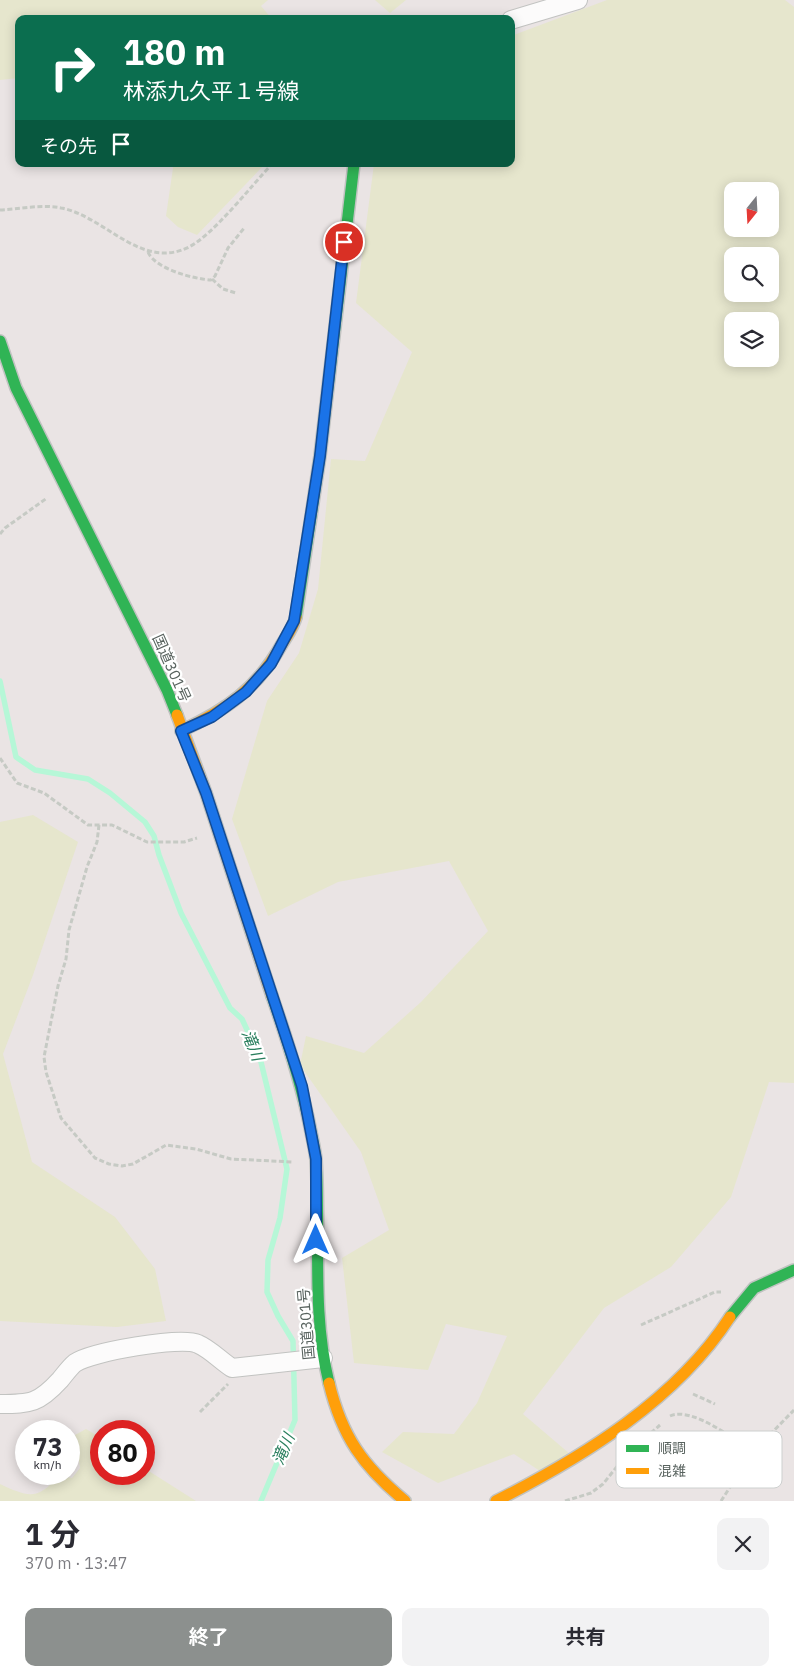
<!DOCTYPE html>
<html lang="ja">
<head>
<meta charset="utf-8">
<style>
	body { margin:0; font-family:"IBM Plex Sans","Noto Sans JP",sans-serif; background:#f2f2f3; color:#2b2b33; height:100vh; display:flex; flex-direction:column; font-size:19px; white-space:nowrap }
	* { box-sizing:border-box; margin:0 }
	p { font-size:16px; color:#7c7c81 }
	.icon { flex:none; width:28px; height:28px; fill:none; stroke:currentColor; stroke-width:2; stroke-linecap:round; stroke-linejoin:round }
	.map { position:relative; height:1501px; overflow:hidden }
	.panel { display:flex; flex-direction:column; background:#fff; flex:1 }
	.panel>* { flex:none }
	.banner { position:absolute; left:15px; top:15px; width:500px; height:152px; border-radius:10px; box-shadow:0 2px 12px #0003; background:#0b6e4f; color:#fff; overflow:hidden }
	.needle { width:32px; rotate:198deg }
	.fabs { position:absolute; left:724px; top:182px; display:grid; gap:10px }
	.fabs a { display:grid; place-items:center; width:55px; height:55px; border-radius:10px; background:#fff; box-shadow:0 2px 12px #0003; font-size:25px }
	.speed { position:absolute; left:15px; top:1420px; display:flex; gap:10px; font-size:25px; font-weight:700; text-align:center }
	.speed>* { display:grid; place-content:center; width:65px; height:65px; border-radius:50%; background:#fff; box-shadow:0 2px 12px #0003; line-height:1 }
	.speed small { font-size:12px; font-weight:400 }
	.speed .limit { border:8px solid #d22; background:#fff; color:#111 }
	.pin { position:absolute; display:grid; place-items:center; width:42px; height:42px; color:#fff; margin:-21px; border:2px solid #fff; border-radius:50%; box-shadow:0 1px 5px #0007 }
	.me { position:absolute; width:55px; margin:-28px; rotate:0deg; stroke-linejoin:round; filter:drop-shadow(0 0 4px #0008) }
	.turn { display:flex; align-items:center; gap:18px; height:105px; padding:0 25px; font-size:22px }
	.turn .icon { width:65px; height:65px; stroke-width:2.5 }
	.turn b { display:block; font-size:35px; line-height:42px }
	.then { display:flex; align-items:center; height:48px; padding:0 25px; background:#0003; gap:10px; font-size:19px }
	.round { display:grid; place-items:center; flex:none; width:52px; height:52px; border-radius:10px; background:#f2f2f3 }
	.headline { display:flex; align-items:center; justify-content:space-between; height:85px; padding:0 25px }
	h1 { font-size:30px; font-weight:700; line-height:38px }
	.cta { display:flex; gap:10px; margin-top:auto; padding:10px 25px }
	.cta a { flex:1; height:58px; border-radius:10px; background:#8c908e; color:#fff; font-size:20px; font-weight:700; line-height:58px; text-align:center }
	.cta a+a { background:#f2f2f3; color:#2b2b33 }
	.map>svg:first-child { display:block }
</style>
</head>
<body>
<div class="map">
<svg width="794" height="1501" viewBox="0 0 794 1501">
	<rect width="100%" height="100%" fill="#eae4e4"/>
	<g fill="#e6e6cd" fill-rule="evenodd">
		<path d="M0 0H268L261 6 272 19H19V78L0 80Z"/>
		<path d="M375 0H406L390 13Z"/>
		<path d="M607 0H785L794 7V1083L769 1082 731 1197 671 1267 604 1308 523 1414 570 1454 540 1471 514 1454 438 1483 382 1452 403 1432 454 1434 477 1403 507 1336 446 1324 428 1370 354 1363 342 1258 389 1230 361 1152 300 1065 306 1036 364 1053 421 1002 488 931 449 861 338 882 268 916 232 819 267 701 299 653 318 589 331 459 365 461 412 352 356 303 374 164H511V36ZM732 191H770V229H732ZM732 256H770V294H732ZM732 321H770V359H732Z"/>
		<path d="M171 164H265L197 235 178 227 166 216 173 168Z"/>
		<path d="M33 815 78 842 33 975 3 1054 32 1162 115 1217 155 1269 166 1321 117 1327 0 1321V822Z"/>
		<path d="M86 1429 101 1438V1474H144V1468L196 1501H0V1484C28 1497 38 1501 59 1475L72 1478 80 1468 75 1435Z"/>
	</g>
	<g fill="none" stroke-linecap="round" stroke-linejoin="round">
		<path stroke="#b6f7d7" stroke-width="5.5" d="M0 681 16 757 35 770 88 779 110 793 145 822 154 836 159 855 181 913 230 1008 242 1019 260 1058 287 1169 280 1218 268 1260 267 1292 278 1316 293 1341 295 1420 261 1501"/>
		<g stroke="#c2c3c1" stroke-width="20">
			<g id="street">
				<path d="M511 20 578 0"/>
				<path d="M0 1404C31 1404 39 1403 60 1380 65 1374 70 1367 75 1363 91 1352 181 1336 198 1344 210 1349 221 1361 232 1368L323 1358"/>
			</g>
		</g>
		<g stroke="#c1c3c1" stroke-width="14">
			<g id="fast">
				<path d="M0 341 16 388 167 690 177 715"/>
				<path d="M296 617 320 456 354 164"/>
				<path d="M272 996C287 1039 301 1082 310 1127 312 1138 315 1149 316 1160 321 1234 311 1310 329 1383"/>
				<path d="M730 1317 754 1288 794 1270"/>
			</g>
		</g>
		<g stroke="#c1c3c1" stroke-width="14">
			<g id="slow">
				<path d="M177 715 206 793 272 996"/>
				<path d="M181 731C226 710 257 689 282 644 287 636 294 626 296 617"/>
				<path d="M329 1383C342 1437 363 1466 405 1501"/>
				<path d="M496 1501C583 1457 676 1400 730 1317"/>
			</g>
		</g>
		<g stroke="#c6cac4" stroke-width="3" stroke-dasharray="5 2.5" stroke-linecap="butt">
			<path d="M0 210C19 209 42 204 61 208 105 216 141 271 189 247 213 235 252 185 272 164"/>
			<path d="M148 252C155 269 194 279 211 280L215 276 228 248 245 227"/>
			<path d="M212 279 223 289 236 293"/>
			<path d="M0 534 5 528 47 498"/>
			<path d="M0 758 17 783 44 793 88 825H112L147 842H184L197 838"/>
			<path d="M99 825 97 842 87 867 69 930 66 959 58 986 44 1057 46 1072 61 1118 95 1158 109 1164 122 1166 133 1164 166 1145 196 1149 231 1159 293 1162"/>
			<path d="M641 1325 715 1292H721"/>
			<path d="M693 1394 715 1404"/>
			<path d="M200 1412 228 1384"/>
			<path d="M670 1416C692 1406 735 1440 753 1452"/>
			<path d="M565 1501 591 1493 603 1484 627 1454 660 1425"/>
			<path d="M721 1501 753 1452 794 1410"/>
		</g>
		<use href="#street" stroke="#fcfbfb" stroke-width="18"/>
		<use href="#fast" stroke="#30b455" stroke-width="11"/>
		<use href="#slow" stroke="#ff9f0a" stroke-width="11"/>
	</g>
	<g fill="none" stroke-linecap="round" stroke-linejoin="round">
		<g stroke="#114b97" stroke-width="12">
			<path id="route" d="M316 1240V1159L302 1086 206 793 181 731 212 717 246 692 271 664 294 621 320 456 344 242"/>
		</g>
		<use href="#route" stroke="#1a73e8" stroke-width="9"/>
	</g>
	<g text-anchor="middle" dominant-baseline="central" stroke-width="4.5" stroke-linejoin="round" paint-order="stroke">
		<g font-size="15" fill="#59635f" stroke="#fff">
			<text transform="translate(172 668) rotate(66)">国道301号</text>
			<text transform="translate(306 1324) rotate(-95)">国道301号</text>
		</g>
		<g font-size="16" font-style="italic" fill="#2a7f5e" stroke="#fff">
			<text transform="translate(253 1045) rotate(68)">滝川</text>
			<text transform="translate(283 1449) rotate(-67)">滝川</text>
		</g>
	</g>
	<rect x="616" y="1431" width="166" height="57" rx="8" fill="#fff" stroke="#cdd0cf" stroke-width="1"/>
	<rect x="626" y="1445" width="23" height="7" fill="#30b455"/>
	<rect x="626" y="1468" width="23" height="6" fill="#ff9f0a"/>
	<g font-size="14" fill="#59635f">
		<text x="658" y="1453">順調</text>
		<text x="658" y="1476">混雑</text>
	</g>
</svg>
<div class="fabs">
<a><svg class="needle" viewBox="-14 -14 28 28"><path d="M0-13l5 13h-10z" fill="#e53935"/><path d="M0 13l5-13h-10z" fill="#7c7c81"/></svg></a>
<a><svg class="icon" aria-label="search" viewBox="0 0 24 24"><circle cx="10" cy="10" r="6"/><path d="M15 15l6 6"/></svg></a>
<a><svg class="icon" aria-label="layers" viewBox="0 0 24 24"><path d="M12 4l9 5-9 5-9-5zM3 14l9 5 9-5"/></svg></a>
</div>
<div class="speed"><div>73<small>km/h</small></div><div class="limit">80</div></div>
<div class="pin" style="left:344px;top:242px;background:#d93025"><svg class="icon" aria-label="arrive" viewBox="0 0 24 24"><path d="M6 21V4h12l-3 4 3 4H6"/></svg></div>
<svg class="me" style="left:316px;top:1240px" viewBox="-20 -20 40 40"><path d="M0-17L14 15 0 8-14 15z" fill="#1a73e8" stroke="#fff" stroke-width="4"/></svg>
<div class="banner">
<div class="turn"><svg class="icon" aria-label="right" viewBox="0 0 24 24"><path d="M7 20v-9h11M14 6l5 5-5 5"/></svg><div><b>180 m</b>林添九久平１号線</div></div>
<div class="then">その先<svg class="icon" aria-label="arrive" viewBox="0 0 24 24"><path d="M6 21V4h12l-3 4 3 4H6"/></svg></div>
</div>
</div>
<section class="panel">
<div class="headline"><div><h1>1 分</h1><p>370 m · 13:47</p></div><a class="round"><svg class="icon" aria-label="close" viewBox="0 0 24 24"><path d="M6 6l12 12M18 6L6 18"/></svg></a></div>
<div class="cta"><a>終了</a><a>共有</a></div>
</section>
</body>
</html>
